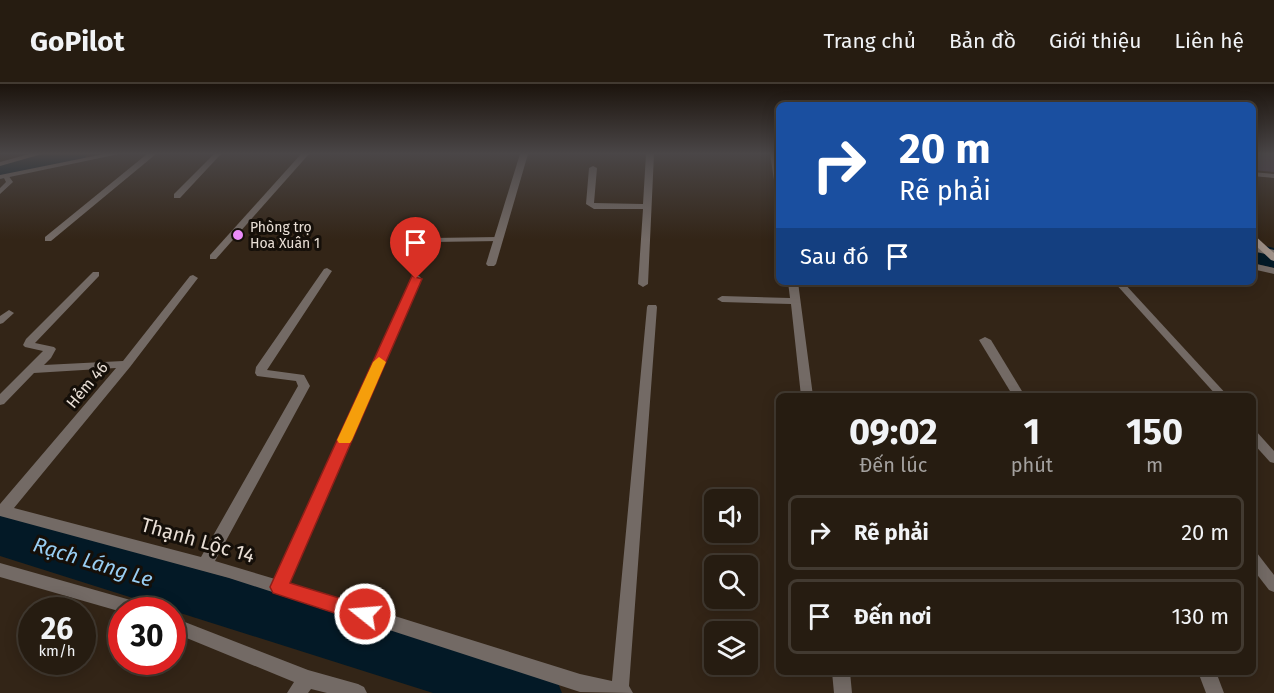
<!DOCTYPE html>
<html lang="vi">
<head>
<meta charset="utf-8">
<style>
	body { margin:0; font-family:"Fira Sans",sans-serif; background:#2e251a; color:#f1f3f6; height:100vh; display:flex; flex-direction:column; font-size:22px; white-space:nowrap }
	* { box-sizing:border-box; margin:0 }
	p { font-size:20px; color:#a4a19f }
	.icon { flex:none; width:33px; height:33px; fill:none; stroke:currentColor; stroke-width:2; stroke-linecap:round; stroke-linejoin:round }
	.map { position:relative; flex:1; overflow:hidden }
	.details { position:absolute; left:776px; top:309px; width:480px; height:282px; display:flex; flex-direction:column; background:#261c11; border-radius:9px; box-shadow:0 3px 15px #0003,0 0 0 2px #423a31 }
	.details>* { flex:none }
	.guide { position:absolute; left:776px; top:18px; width:480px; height:183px; border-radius:9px; box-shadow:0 3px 15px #0003,0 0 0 2px #423a31; background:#1a4fa0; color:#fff; overflow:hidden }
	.tools { position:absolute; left:704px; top:405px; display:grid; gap:12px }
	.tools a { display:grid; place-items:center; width:54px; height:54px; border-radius:9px; background:#261c11; box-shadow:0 3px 15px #0003,0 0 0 2px #423a31; font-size:30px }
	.speed { position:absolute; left:18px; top:513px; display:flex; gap:12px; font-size:30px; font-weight:700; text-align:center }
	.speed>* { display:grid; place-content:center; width:78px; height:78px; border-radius:50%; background:#261c11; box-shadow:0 3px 15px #0003,0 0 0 2px #423a31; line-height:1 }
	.speed small { font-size:15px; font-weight:400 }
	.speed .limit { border:9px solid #d22; background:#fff; color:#111 }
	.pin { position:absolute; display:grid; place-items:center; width:51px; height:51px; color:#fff; margin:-62px -26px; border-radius:50% 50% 50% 0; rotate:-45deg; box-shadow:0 0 6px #0007 }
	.pin .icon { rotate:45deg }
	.me { position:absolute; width:66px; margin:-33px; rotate:287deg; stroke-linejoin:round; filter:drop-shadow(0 0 4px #0008) }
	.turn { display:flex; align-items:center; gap:21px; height:126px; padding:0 24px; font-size:27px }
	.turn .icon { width:78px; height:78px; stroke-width:2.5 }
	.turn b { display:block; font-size:42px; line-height:51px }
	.then { display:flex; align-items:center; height:57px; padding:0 24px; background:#0003; gap:12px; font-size:22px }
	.eta { display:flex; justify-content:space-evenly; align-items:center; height:102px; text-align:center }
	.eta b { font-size:36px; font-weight:700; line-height:42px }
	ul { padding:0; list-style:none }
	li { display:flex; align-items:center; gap:18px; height:75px; margin:0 12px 9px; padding:0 12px; border:3px solid #423a31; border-radius:9px }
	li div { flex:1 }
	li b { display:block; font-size:22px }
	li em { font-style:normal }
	header { display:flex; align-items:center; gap:36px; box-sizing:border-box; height:84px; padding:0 30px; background:#261c11; border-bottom:2px solid #423a31 }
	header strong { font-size:28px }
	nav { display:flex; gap:33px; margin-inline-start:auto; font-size:21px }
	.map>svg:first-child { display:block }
</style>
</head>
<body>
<header>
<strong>GoPilot</strong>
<nav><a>Trang chủ</a><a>Bản đồ</a><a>Giới thiệu</a><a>Liên hệ</a></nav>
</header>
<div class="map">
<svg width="1274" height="609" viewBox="0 0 1274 609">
	<rect width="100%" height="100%" fill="#332517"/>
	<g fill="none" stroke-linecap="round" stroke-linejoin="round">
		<g fill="#031926" fill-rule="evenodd">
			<path d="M40 70H88L84 75 0 95V79Z"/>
			<path d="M1252 159 1274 164V184L1252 179Z"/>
			<path d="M0 430 531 578 553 587 562 609H433L0 472Z"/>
		</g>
	</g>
	<path fill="#4a3b49" d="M1252 70H1274V88L1252 86Z"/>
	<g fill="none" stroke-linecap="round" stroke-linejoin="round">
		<g fill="#736a65" fill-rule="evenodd">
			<path d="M214 70H221L180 114H174V110Z"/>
			<path d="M6 90 8 91 13 98 0 110V104L6 98 3 92Z"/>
			<path d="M498 153 502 155 501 157 432 158 428 156 432 154Z"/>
			<path d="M1114 198H1123L1228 312H1217Z"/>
			<path d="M9 226 14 229 3 239 0 240V232Z"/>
			<path d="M1252 346 1256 347 1274 367V379L1270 378 1252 358Z"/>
			<path d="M1252 468 1257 469 1274 491V508L1269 506 1252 484Z"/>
		</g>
		<g fill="#736a65" fill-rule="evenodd">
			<path d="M29 70H42L0 82V78Z"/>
			<path d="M104 70H119L0 95V91Z"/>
			<path d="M147 70H156L51 157H45V153Z"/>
			<path d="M301 70H309L216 175H210V171Z"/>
			<path d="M520 70H528L496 180 494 182H488L486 180Z"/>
			<path d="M646 70H654L648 200 643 203 638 200 643 125H594L586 120 589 84 593 82 597 84 594 119 643 120Z"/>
			<path d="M770 70H778V98L774 96Z"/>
			<path d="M1252 88 1274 90V94L1252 92Z"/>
			<path d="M1252 161 1274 166V172L1252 167Z"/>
			<path d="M1252 179 1274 184V190L1252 185Z"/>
			<path d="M327 184 332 187 267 286 304 291 310 302 215 477 275 495 411 194 413 192H419L421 194 289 499 580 590 612 597 647 223 648 221H656L657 223 629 602 633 609 580 608 229 494 0 432V420L116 284 34 289 4 320 0 321V310L43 267 25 263 23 261 26 255 93 188H99V192L35 259 54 263 56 265 51 274 44 281 123 277 190 192 193 191 198 194 130 283 14 424 201 473 298 302 296 297 257 292 255 289 256 283 324 185Z"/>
			<path d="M788 198H798L813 312H801L791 220 722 218 717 215 722 212 790 214Z"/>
			<path d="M985 253 991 256 1025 312H1013L979 256Z"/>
			<path d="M0 479 141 519 147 521 149 526 122 528 0 493Z"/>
			<path d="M172 533 308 586 358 600 364 603 367 609H327L311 605 308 609H287L294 598 172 548Z"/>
			<path d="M832 588H850L852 609H834Z"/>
			<path d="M1198 588H1216L1224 609H1206Z"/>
		</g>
		<path fill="#9e9087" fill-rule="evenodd" d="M1252 149 1274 169V177L1271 176 1252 158Z"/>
	</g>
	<linearGradient id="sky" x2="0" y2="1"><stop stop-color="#1c140d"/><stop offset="0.45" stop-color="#4a4647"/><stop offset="1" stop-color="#4a4647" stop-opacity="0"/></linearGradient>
	<rect width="1274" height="155" fill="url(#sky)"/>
	<path fill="#d93025" stroke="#8d1f18" stroke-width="1.5" d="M412 192 422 195 290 499 372 524 374 530 372 536 365 539 273 509 270 503Z"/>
	<path fill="#f59e0b" d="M379 273 386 278 352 356 350 359H339L337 356 373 278Z"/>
	<circle fill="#ec8cfa" stroke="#150f09" stroke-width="2" cx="238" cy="151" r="6"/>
	<g text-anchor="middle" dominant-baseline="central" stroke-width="6" stroke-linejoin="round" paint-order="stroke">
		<g font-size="14" fill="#e9dfd6" stroke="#150f09" text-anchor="start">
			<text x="250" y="143">Phòng trọ<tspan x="250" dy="16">Hoa Xuân 1</tspan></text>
		</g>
		<g font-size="16" fill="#e9dfd6" stroke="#150f09">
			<text transform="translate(87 301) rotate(-50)">Hẻm 46</text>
		</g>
		<g font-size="20" fill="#e9dfd6" stroke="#150f09">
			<text transform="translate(198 456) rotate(16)">Thạnh Lộc 14</text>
		</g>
		<g font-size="21" font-style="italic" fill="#98cef3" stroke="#150f09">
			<text transform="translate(93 478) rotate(17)">Rạch Láng Le</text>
		</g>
	</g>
</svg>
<div class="tools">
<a><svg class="icon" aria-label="sound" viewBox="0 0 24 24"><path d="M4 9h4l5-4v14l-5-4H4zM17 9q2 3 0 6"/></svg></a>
<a><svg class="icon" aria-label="search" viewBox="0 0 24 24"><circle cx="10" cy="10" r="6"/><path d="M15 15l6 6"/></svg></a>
<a><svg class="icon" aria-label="layers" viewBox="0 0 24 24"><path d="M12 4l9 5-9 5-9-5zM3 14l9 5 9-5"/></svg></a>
</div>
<div class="speed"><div>26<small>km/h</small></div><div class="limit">30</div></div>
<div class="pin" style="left:416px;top:195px;background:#d93025"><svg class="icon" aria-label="arrive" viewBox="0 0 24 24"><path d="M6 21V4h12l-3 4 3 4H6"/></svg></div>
<svg class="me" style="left:365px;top:530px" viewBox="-20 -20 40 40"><circle r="17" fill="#d93025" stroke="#fff" stroke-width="3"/><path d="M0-11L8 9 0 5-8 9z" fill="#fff"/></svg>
<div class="guide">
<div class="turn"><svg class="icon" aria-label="right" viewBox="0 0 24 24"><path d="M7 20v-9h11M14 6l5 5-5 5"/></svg><div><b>20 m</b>Rẽ phải</div></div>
<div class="then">Sau đó<svg class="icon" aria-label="arrive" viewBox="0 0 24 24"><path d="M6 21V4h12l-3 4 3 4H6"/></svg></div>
</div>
<section class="details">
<div class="eta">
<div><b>09:02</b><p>Đến lúc</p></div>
<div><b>1</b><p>phút</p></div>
<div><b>150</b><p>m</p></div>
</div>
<ul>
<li><svg class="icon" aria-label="right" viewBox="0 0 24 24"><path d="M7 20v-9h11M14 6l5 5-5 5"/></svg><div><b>Rẽ phải</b></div><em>20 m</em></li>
<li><svg class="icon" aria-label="arrive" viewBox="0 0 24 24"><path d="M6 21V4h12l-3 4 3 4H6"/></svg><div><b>Đến nơi</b></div><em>130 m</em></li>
</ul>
</section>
</div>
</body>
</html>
